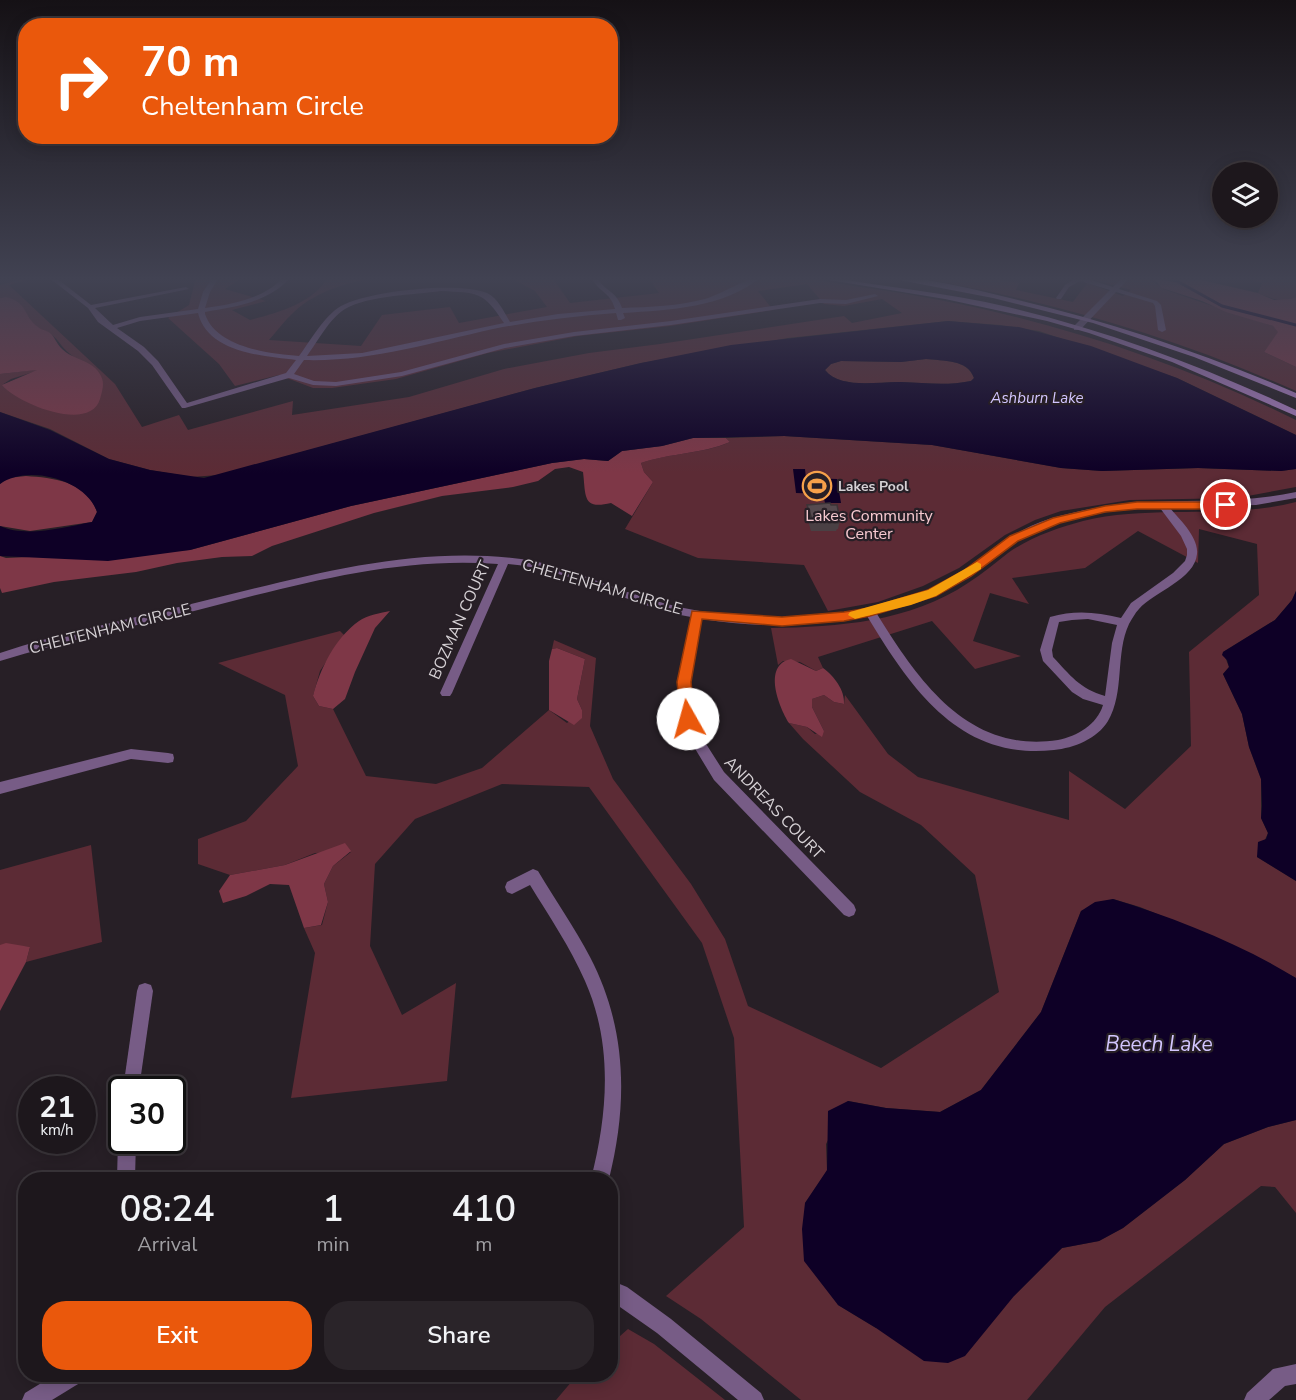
<!DOCTYPE html>
<html lang="en">
<head>
<meta charset="utf-8">
<style>
	body { margin:0; font-family:"Nunito Sans",sans-serif; background:#2a2429; color:#f1f3f6; height:100vh; display:flex; flex-direction:column; font-size:22px; white-space:nowrap }
	* { box-sizing:border-box; margin:0 }
	p { font-size:20px; color:#a09fa3 }
	.icon { flex:none; width:33px; height:33px; fill:none; stroke:currentColor; stroke-width:2; stroke-linecap:round; stroke-linejoin:round }
	.map { position:relative; flex:1; overflow:hidden }
	.panel { position:absolute; left:18px; top:1172px; width:600px; height:210px; display:flex; flex-direction:column; background:#1d171c; border-radius:24px; box-shadow:0 3px 15px #0003,0 0 0 2px #3b363b }
	.panel>* { flex:none }
	.hud { position:absolute; left:18px; top:18px; width:600px; height:126px; border-radius:24px; box-shadow:0 3px 15px #0003,0 0 0 2px #3b363b; background:#ea580c; color:#fff; overflow:hidden }
	.controls { position:absolute; left:1212px; top:162px; display:grid; gap:12px }
	.controls a { display:grid; place-items:center; width:66px; height:66px; border-radius:50%; background:#1d171c; box-shadow:0 3px 15px #0003,0 0 0 2px #3b363b; font-size:30px }
	.speed { position:absolute; left:18px; top:1076px; display:flex; gap:12px; font-size:30px; font-weight:700; text-align:center }
	.speed>* { display:grid; place-content:center; width:78px; height:78px; border-radius:50%; background:#1d171c; box-shadow:0 3px 15px #0003,0 0 0 2px #3b363b; line-height:1 }
	.speed small { font-size:15px; font-weight:400 }
	.speed .limit { border:3px solid #111; border-radius:9px; background:#fff; color:#111 }
	.pin { position:absolute; display:grid; place-items:center; width:51px; height:51px; color:#fff; margin:-26px; border:3px solid #fff; border-radius:50%; box-shadow:0 2px 6px #0007 }
	.me { position:absolute; width:66px; margin:-33px; rotate:353deg; stroke-linejoin:round; filter:drop-shadow(0 0 4px #0008) }
	.turn { display:flex; align-items:center; gap:21px; height:126px; padding:0 24px; font-size:27px }
	.turn .icon { width:78px; height:78px; stroke-width:2.5 }
	.turn b { display:block; font-size:42px; line-height:51px }
	.eta { display:flex; justify-content:space-evenly; align-items:center; height:102px; text-align:center }
	.eta b { font-size:36px; font-weight:600; line-height:42px }
	.action { display:flex; gap:12px; margin-top:auto; padding:12px 24px }
	.action a { flex:1; height:69px; border-radius:24px; background:#ea580c; color:#fff; font-size:24px; font-weight:600; line-height:69px; text-align:center }
	.action a+a { background:#2a2429; color:#f1f3f6 }
	.map>svg:first-child { display:block }
</style>
</head>
<body>
<div class="map">
<svg width="1296" height="1400" viewBox="0 0 1296 1400">
	<rect width="100%" height="100%" fill="#271f26"/>
	<g fill="#5c2b35">
		<path d="M30 277H36L9 285 115 384 142 427 179 415 188 430 293 401 292 415 409 397 504 369 589 353 660 344 844 316 852 323 902 313 882 299 844 306 824 304 807 284 758 291 773 310 670 326 578 336 488 353 396 379 332 388H313L279 375 235 386 219 364 168 318 189 305 196 277H243L225 289 266 301 232 310 250 320C277 313 314 303 328 277H385C354 280 317 290 294 312 285 320 277 331 269 340L361 346 382 315 450 307 459 323 547 307 535 291 509 277H552L570 303 659 293 648 277H682L693 281 699 277C730 277 763 275 794 277 818 279 843 285 867 288 1017 309 1160 353 1296 420V435L1177 378 1039 331 1000 325 948 321 788 338 641 363 535 388 219 475 191 477 150 470 109 459 50 429 0 412V374L43 369 11 379 2 385 74 357C61 348 61 342 51 334 47 331 42 331 38 328 24 317 24 295 0 298V285Z"/>
		<path d="M914 277H978L1019 283 1016 290 1073 302 1087 283 1123 296 1131 290 1083 277C1103 277 1125 274 1144 277 1153 279 1158 287 1166 290 1202 303 1238 314 1273 326L1279 332 1264 352 1296 367V391C1169 335 1051 301 914 277Z"/>
		<path d="M1244 277H1291L1296 283V297C1284 304 1270 298 1258 293L1262 283Z"/>
		<path d="M926 359C943 361 967 359 974 378L971 381C947 386 925 383 901 382 880 381 841 390 825 370L831 364 841 361 901 362Z"/>
		<path d="M784 436 932 445 1061 468 1102 471 1198 468 1281 471 1296 469V487L1237 498 1130 500 1061 511 1035 520 1005 535 959 568 923 586 878 602 828 611 804 565 698 558 625 529 653 482 644 472 641 463C669 453 703 454 730 442L726 438Z"/>
		<path d="M1296 502V591L1292 600 1275 620 1223 652 1229 667 1223 674 1242 714 1249 747 1261 779V818L1268 833 1257 857 1296 881V978L1225 942 1140 907 1113 899 1081 911 1041 1012 981 1090 940 1112 886 1108 848 1101 826 1144 827 1171 805 1203 838 1305 876 1328 1014 1296 1062 1248 1099 1241 1123 1228 1185 1180 1224 1144 1268 1127 1296 1120V1213L1275 1187 1261 1186 1105 1307 1027 1400H801L701 1319 666 1296 744 1227 734 1038 702 943 589 787 502 784 415 819 375 864 370 946 402 1015 456 983 447 1081 291 1098 315 953 304 928 322 925 328 902 324 884 333 866 351 852 315 853 285 865 230 875 198 864V839L246 821 298 766 285 695 218 663 340 631 344 635 320 671 313 696 319 706 333 709 366 776 436 784 482 768 549 710 567 723 582 710 577 699 585 659 557 648 552 649 554 640 596 658 590 726 613 779 691 884 725 939 748 1006 881 1068 999 992 975 875 921 825 860 792 803 739 789 723 807 727 815 734 824 731 812 707V699L824 695 834 702 844 704 845 695 888 754 918 777 1069 820V771L1125 809 1191 746 1189 652 1259 595 1257 544 1199 529 1198 563 1138 531 1085 568 1012 578 1029 604 990 593 973 641 1021 656 975 669 932 621 818 657 823 668 816 671 800 662 783 661 778 665 771 628C838 627 910 622 968 583 982 574 995 563 1008 553 1031 537 1057 528 1083 521 1153 504 1226 520 1296 502Z"/>
		<path d="M91 845 102 942 26 962 30 947 0 945V870Z"/>
		<path d="M628 1329 654 1344 725 1400H556L578 1374H610L611 1344Z"/>
	</g>
	<g fill="#7e3747">
		<path d="M1188 277 1258 293 1274 300 1291 299 1296 297V367L1264 352 1278 332 1273 326 1226 312 1202 301 1168 290 1161 288 1157 282 1146 278Z"/>
		<path d="M6 297C28 302 23 316 38 327 41 330 46 330 50 333 55 337 56 343 61 348 72 360 94 360 101 376 105 384 102 391 100 399 90 433 18 404 2 385L37 370 0 374V298Z"/>
		<path d="M693 438H726L730 442C702 454 670 453 641 463L644 472 653 482 632 516 611 503C582 510 586 496 583 472L569 467 555 469 538 481 513 487 442 496 374 513 272 546 252 556 222 557 177 563 136 572 54 582 2 593 0 588V556L6 558 190 550 351 506 552 463 584 459 608 461 622 451 662 446Z"/>
		<path d="M26 476C54 478 86 481 97 512L92 522 30 531 0 526V484L8 478Z"/>
		<path d="M390 611 375 628 355 672 345 699 333 709 319 706 313 696C320 669 335 638 359 621 367 615 381 613 390 611Z"/>
		<path d="M557 648 585 659 577 699 582 710V718L574 725 549 710V661L552 649Z"/>
		<path d="M791 659 816 671 823 668C834 676 845 690 844 704L834 702 824 695 812 699V707L824 731 822 737 807 727 789 723C779 707 762 665 791 659Z"/>
		<path d="M345 843 351 851 333 866 324 884 328 902 321 925 304 928 289 885 270 884 246 896 223 903 219 891 230 875 285 865Z"/>
		<path d="M6 943 30 947 26 962 0 1011V945Z"/>
	</g>
	<g fill="#0e0026" fill-rule="evenodd">
		<path d="M948 321 1019 327 1091 346 1177 378 1296 435V469L1281 471 1198 468 1102 471 1061 468 932 445 784 436 693 438 662 446 622 451 608 461 584 459 552 463 351 506 190 550 108 561 0 556V526C26 538 65 527 92 522L97 512C86 479 27 464 0 484V412L50 430 109 459 150 470 204 478 535 388 641 363 731 345ZM926 359C943 361 968 359 974 378L971 381C947 386 925 383 901 382 880 381 841 390 825 370L831 364 841 361 901 362Z"/>
		<path d="M793 469H805L806 478 837 479 841 503H825L823 494 796 493Z"/>
		<path d="M1296 591V881L1257 857 1258 842 1266 839 1268 833 1261 818 1262 806 1261 779 1249 747 1242 714 1223 674 1229 667 1227 660 1222 655 1223 652 1275 620 1292 600Z"/>
		<path d="M1113 899C1175 918 1241 944 1296 978V1120L1268 1127 1224 1144 1185 1180 1123 1228 1099 1241 1062 1248 1014 1296 965 1356 948 1363 924 1361 876 1328 838 1305 804 1261 802 1229 805 1203 827 1170 828 1111 848 1101 886 1108 940 1112 981 1090 1041 1012 1081 911 1095 902Z"/>
	</g>
	<g fill="none" stroke-linecap="round" stroke-linejoin="round">
		<path stroke="#0e0026" stroke-width="3" d="M1155 277 1177 281 1222 306 1296 325"/>
		<g fill="#775c86" fill-rule="evenodd">
			<path d="M48 277H55L91 305 186 287 189 289 95 308 113 325 140 317 198 309 203 292 213 277H219L210 292 205 308C234 304 263 299 284 277H291C269 302 236 307 205 312V314C216 347 269 354 299 356 311 340 324 316 341 306 368 291 458 281 487 293 498 298 504 312 510 322L558 314 615 309C610 291 599 293 591 277H597C605 292 616 290 622 308 650 307 678 306 705 299 722 294 748 277 761 277 724 308 669 310 623 313L625 318 621 320H618L616 313C575 316 534 321 493 329 430 343 369 362 304 360L294 374 314 381 336 382 401 372 504 344 574 332 671 321 820 299 846 300 875 294 878 296 846 304 820 303 671 325 574 336 505 348 402 376 336 386 313 385 289 378 185 408H182L152 365 138 351 98 322 88 308ZM441 291C478 293 483 291 504 323L362 353 307 356C318 341 329 319 345 309 370 295 413 295 441 291ZM198 313C208 353 263 356 296 360L286 373 187 403 158 361 144 347 117 328 140 321Z"/>
			<path d="M1070 277H1081L1113 287 1123 277H1130L1119 289 1157 301 1161 305 1166 330 1162 332 1158 330 1155 306 1153 303 1116 292 1080 330H1074V326L1110 290 1080 281 1069 287 1061 299H1057L1056 298 1065 285 1074 279Z"/>
			<path d="M1296 492V498L1256 505 1170 508C1179 519 1199 537 1197 554 1195 579 1154 592 1139 609 1135 613 1132 619 1129 624 1115 654 1125 692 1108 721 1097 739 1074 748 1054 750 959 761 910 687 867 616 813 627 756 628 702 619L690 683 694 719 701 736 724 772 854 905 856 910 854 915 849 917 844 915 714 780 691 742 682 719 678 683 691 617C628 606 571 569 508 564L452 693 450 696H442L440 693 498 564C396 556 296 585 198 610 132 627 65 641 0 661V653C60 633 122 621 183 606 293 580 406 544 521 559 561 564 598 583 637 595 692 614 751 620 809 616 863 613 917 600 963 571 993 552 1013 530 1049 519 1077 511 1106 505 1135 503 1189 499 1242 504 1296 492ZM1160 508 1181 536 1187 549V555L1185 561 1173 573 1131 603 1121 618C1096 612 1075 610 1050 617L1049 620 1040 650 1043 661 1072 692 1083 699 1103 705C1097 725 1077 736 1058 740 968 754 918 680 877 614 909 605 942 594 970 576 989 563 1005 547 1026 536 1066 515 1116 509 1160 508ZM1088 619 1117 625 1112 643 1105 696C1080 689 1070 675 1053 657L1052 650 1059 622 1072 620Z"/>
			<path d="M131 749 168 753 173 754 174 758 173 762 168 763 131 759 0 794V782Z"/>
			<path d="M533 869 538 871C555 900 575 928 590 957 627 1028 628 1103 609 1179H591C608 1113 613 1044 585 981 570 947 549 916 530 885L512 894 507 892 505 887 507 882Z"/>
			<path d="M145 983 151 985 153 991 139 1089H123L137 991 139 985Z"/>
			<path d="M122 1133V1140H136L135 1179H117L118 1140Z"/>
			<path d="M610 1280 627 1287 671 1319 761 1393 764 1400H738L657 1333 610 1300Z"/>
			<path d="M1296 1364V1384L1285 1386 1269 1400H1244L1247 1393 1273 1369Z"/>
			<path d="M56 1374H86L83 1381 52 1400H22L25 1393Z"/>
		</g>
		<g fill="#a87cbf" fill-rule="evenodd">
			<path d="M811 277H827C887 287 948 293 1008 307 1108 331 1203 366 1296 410V416L1172 362 1089 333 1047 321 945 299Z"/>
			<path d="M884 277C926 277 969 288 1010 298 1109 321 1203 353 1296 393V398L1194 357 1093 323 993 298Z"/>
		</g>
	</g>
	<path fill="#4a4044" d="M807 505H831L840 520 838 529H837L836 531H811L806 513Z"/>
	<path fill="#564a4f" stroke="#3c3437" stroke-width="1.5" d="M830 503 831 505H837L840 520H838V523L813 522 807 505Z"/>
	<linearGradient id="sky" x2="0" y2="1"><stop stop-color="#151115"/><stop offset="0.59" stop-color="#414252"/><stop offset="1" stop-color="#414252" stop-opacity="0"/></linearGradient>
	<rect width="1296" height="473" fill="url(#sky)"/>
	<path fill="#ea580c" stroke="#983908" stroke-width="1.5" d="M1137 502H1226L1232 505 1226 509H1137L1105 512 1060 523 1018 541 971 576 936 596 870 616 844 621 782 626 702 619 691 682 695 719 688 725 681 719 677 682 692 611 782 617 844 612 869 608 928 590 963 571 1010 536 1053 518 1105 506Z"/>
	<path fill="#f59e0b" d="M977 562 981 564V569L936 596 911 605 855 619 848 615 850 612 928 590Z"/>
	<defs>
		<g id="stadium-ring" transform="scale(1.5)"><circle r="9.5" fill="#271f26" stroke="#f7a14a" stroke-width="1.5"/><path d="M0-5a6.5 5 0 1 0 0 10a6.5 5 0 1 0 0-10ZM-3.5-1.8h7v3.6h-7Z" fill="#f7a14a"/></g>
	</defs>
	<g fill-rule="evenodd">
		<use href="#stadium-ring" x="817" y="486"/>
	</g>
	<g text-anchor="middle" dominant-baseline="central" stroke-width="4.5" stroke-linejoin="round" paint-order="stroke">
		<g font-size="14" font-weight="bold" fill="#d6d1d5" stroke="#271f26" text-anchor="start">
			<text x="838" y="486">Lakes Pool</text>
		</g>
		<g font-size="15" font-style="italic" fill="#d3c6ff" stroke="#271f26">
			<text x="1037" y="398">Ashburn Lake</text>
		</g>
		<g font-size="16" fill="#f7c9d0" stroke="#271f26">
			<text x="869" y="516">Lakes Community<tspan x="869" dy="18">Center</tspan></text>
		</g>
		<g font-size="16" fill="#d6d1d5" stroke="#271f26">
			<text transform="translate(602 587) rotate(16)">CHELTENHAM CIRCLE</text>
			<text transform="translate(460 620) rotate(-66)">BOZMAN COURT</text>
			<text transform="translate(110 629) rotate(-14)">CHELTENHAM CIRCLE</text>
			<text transform="translate(774 808) rotate(46)">ANDREAS COURT</text>
		</g>
		<g font-size="21" font-style="italic" fill="#d3c6ff" stroke="#271f26">
			<text x="1159" y="1044">Beech Lake</text>
		</g>
	</g>
</svg>
<div class="controls">
<a><svg class="icon" aria-label="layers" viewBox="0 0 24 24"><path d="M12 4l9 5-9 5-9-5zM3 14l9 5 9-5"/></svg></a>
</div>
<div class="speed"><div>21<small>km/h</small></div><div class="limit">30</div></div>
<div class="pin" style="left:1226px;top:505px;background:#d93025"><svg class="icon" aria-label="arrive" viewBox="0 0 24 24"><path d="M6 21V4h12l-3 4 3 4H6"/></svg></div>
<svg class="me" style="left:688px;top:719px" viewBox="-20 -20 40 40"><circle r="19" fill="#fff"/><path d="M0-13L10 11 0 6-10 11z" fill="#ea580c"/></svg>
<div class="hud">
<div class="turn"><svg class="icon" aria-label="right" viewBox="0 0 24 24"><path d="M7 20v-9h11M14 6l5 5-5 5"/></svg><div><b>70 m</b>Cheltenham Circle</div></div>
</div>
<section class="panel">
<div class="eta">
<div><b>08:24</b><p>Arrival</p></div>
<div><b>1</b><p>min</p></div>
<div><b>410</b><p>m</p></div>
</div>
<div class="action"><a>Exit</a><a>Share</a></div>
</section>
</div>
</body>
</html>
